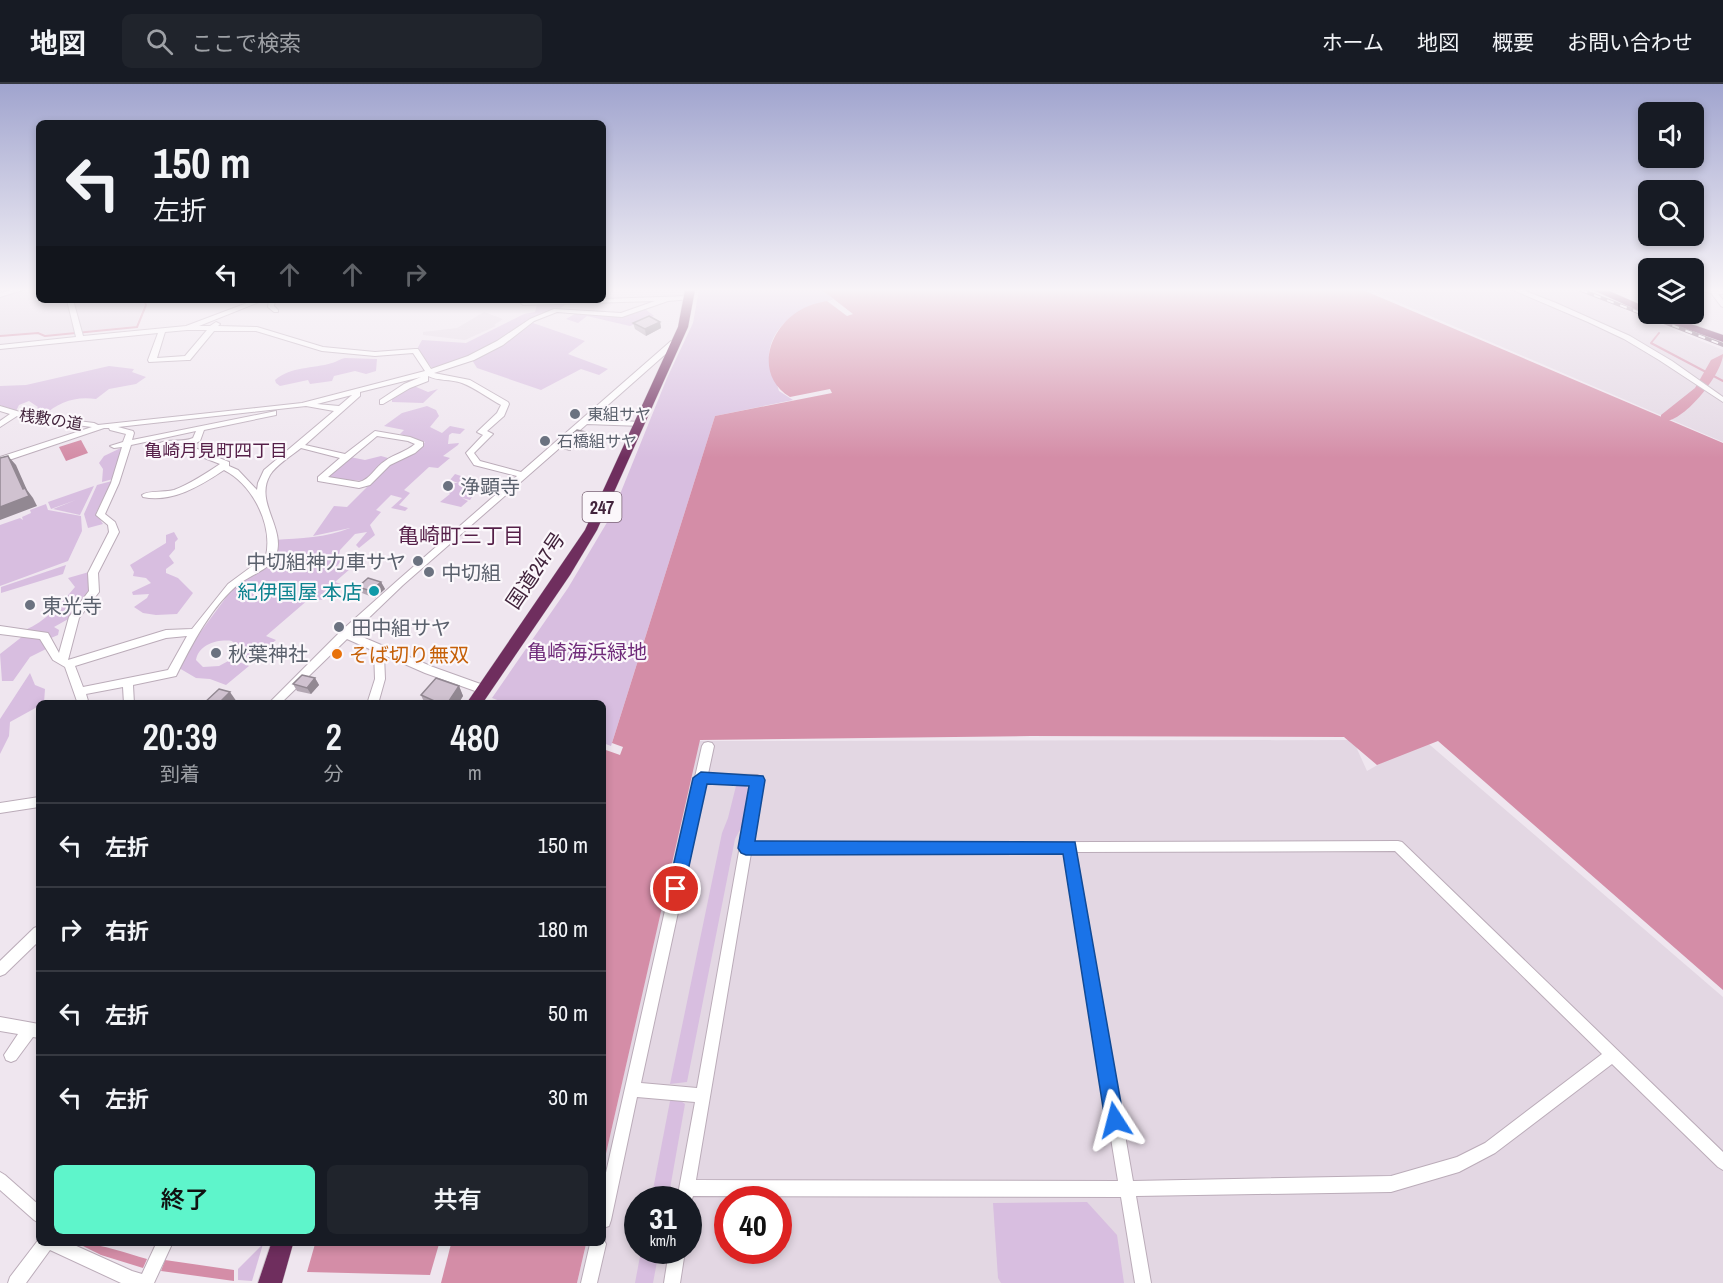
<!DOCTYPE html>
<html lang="ja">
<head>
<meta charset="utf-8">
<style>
	body { margin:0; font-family:"Archivo Narrow","Noto Sans JP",sans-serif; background:#20242c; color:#f1f3f6; height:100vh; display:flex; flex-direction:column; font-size:22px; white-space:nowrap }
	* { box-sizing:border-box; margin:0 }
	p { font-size:20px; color:#9ea1a6 }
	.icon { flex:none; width:33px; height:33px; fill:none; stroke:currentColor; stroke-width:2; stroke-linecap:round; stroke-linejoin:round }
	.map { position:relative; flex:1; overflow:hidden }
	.details { position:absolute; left:36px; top:616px; width:570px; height:546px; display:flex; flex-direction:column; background:#171b24; border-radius:9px; box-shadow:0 3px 9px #0003 }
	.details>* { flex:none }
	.top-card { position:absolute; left:36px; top:36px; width:570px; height:183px; border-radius:9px; box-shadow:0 3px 9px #0003; background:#171b24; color:#f1f3f6; overflow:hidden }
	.controls { position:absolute; left:1638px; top:18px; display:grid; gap:12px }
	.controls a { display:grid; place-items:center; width:66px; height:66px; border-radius:9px; background:#171b24; box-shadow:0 3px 9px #0003; font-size:30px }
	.speed { position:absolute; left:624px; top:1102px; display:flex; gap:12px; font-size:30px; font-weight:700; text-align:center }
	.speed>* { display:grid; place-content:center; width:78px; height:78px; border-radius:50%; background:#171b24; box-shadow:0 3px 9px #0003; line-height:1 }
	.speed small { font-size:15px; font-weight:400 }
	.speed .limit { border:9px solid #d22; background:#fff; color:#111 }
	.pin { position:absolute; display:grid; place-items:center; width:51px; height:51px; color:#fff; margin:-26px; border:3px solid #fff; border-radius:50%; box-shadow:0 2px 6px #0007 }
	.me { position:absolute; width:66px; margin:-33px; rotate:351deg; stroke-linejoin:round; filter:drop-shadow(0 0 4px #0008) }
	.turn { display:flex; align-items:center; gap:21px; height:126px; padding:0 18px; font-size:27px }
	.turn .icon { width:78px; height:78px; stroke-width:2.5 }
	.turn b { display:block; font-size:42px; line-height:51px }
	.lanes { display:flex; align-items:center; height:57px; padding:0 18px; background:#0003; justify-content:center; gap:30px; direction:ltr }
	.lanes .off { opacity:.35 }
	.eta { display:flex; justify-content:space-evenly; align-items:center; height:102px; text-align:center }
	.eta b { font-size:36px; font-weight:600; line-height:42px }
	.primary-button { display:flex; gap:12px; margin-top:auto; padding:12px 18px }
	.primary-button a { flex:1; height:69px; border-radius:9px; background:#5ef5cb; color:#111; font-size:24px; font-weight:600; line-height:69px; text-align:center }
	.primary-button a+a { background:#20242c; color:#f1f3f6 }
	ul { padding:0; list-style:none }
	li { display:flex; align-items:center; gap:18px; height:84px; padding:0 18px; border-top:2px solid #363941 }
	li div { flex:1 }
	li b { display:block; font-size:22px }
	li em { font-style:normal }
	header { display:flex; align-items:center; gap:36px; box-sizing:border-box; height:84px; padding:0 30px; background:#171b24; border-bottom:2px solid #363941 }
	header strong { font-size:28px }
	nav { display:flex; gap:33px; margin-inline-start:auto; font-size:21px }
	.search { width:420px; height:54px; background:#20242c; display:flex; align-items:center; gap:15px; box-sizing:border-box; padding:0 21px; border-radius:9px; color:#9ea1a6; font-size:22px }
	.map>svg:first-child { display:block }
</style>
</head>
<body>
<header>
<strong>地図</strong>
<div class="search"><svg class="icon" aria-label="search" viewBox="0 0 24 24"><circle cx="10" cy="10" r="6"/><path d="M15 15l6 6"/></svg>ここで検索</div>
<nav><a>ホーム</a><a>地図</a><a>概要</a><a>お問い合わせ</a></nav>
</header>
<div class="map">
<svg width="1723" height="1199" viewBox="0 0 1723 1199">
	<rect width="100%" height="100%" fill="#efe6ef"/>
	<g fill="#e3d7e3" fill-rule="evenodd">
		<path d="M0 206H39V216H142L144 221 136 242 46 251 39 248 0 251Z"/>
		<path d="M1370 206H1577L1723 266V358Z"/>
		<path d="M484 228 503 235 494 241 496 242 465 256 423 251V248L457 244Z"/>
		<path d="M1423 655 1723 913V1199H577L586 1160H603V1083L699 657 1353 656 1367 687ZM638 1116H688V1167H638ZM728 1116H778V1167H728Z"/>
	</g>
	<g fill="#d8bee0">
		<path d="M699 206H822L834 215C806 224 773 235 769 270 768 280 776 296 779 307L793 316 715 332 611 662 603 659V620L505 619 492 614 568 504 612 430 667 294 693 239Z"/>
		<path d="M566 220C560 226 552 225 545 229 513 245 468 284 432 284L417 265 422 256 466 259 524 230 535 228 537 221Z"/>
		<path d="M645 225 654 232 630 242 587 232 578 239 566 235 578 228 624 232Z"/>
		<path d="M533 239 585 257 568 270 608 285 599 291 581 285 541 306 477 284 472 276 506 258Z"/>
		<path d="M345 274 377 275 376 287 366 290 355 287 334 292 332 297 310 300 308 296 280 302 276 299 275 296C292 282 312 285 332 279 336 278 340 275 345 274Z"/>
		<path d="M109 282 134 285 132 288 146 293 136 300 109 305 96 315C75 312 59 318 43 332L31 331 38 323 29 317 19 321 16 327 0 321V302L26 301Z"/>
		<path d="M414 302 428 308 438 305 423 319 392 318V315L404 305Z"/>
		<path d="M427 322 436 326 439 332 430 343 442 349 450 342 465 345 460 350 452 349 449 351 448 360 459 359 458 361 443 372 450 374 438 384 429 383 404 406 410 409 399 421 408 424 405 427 391 424 402 414 391 411 376 426 381 428 370 441 375 451 359 464 356 461 367 448 355 450 340 466 339 471 345 472 337 482 350 485 335 498 341 500 323 516 309 515 266 552 276 556 250 578 234 571 238 565 232 557C218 555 199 560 196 576L203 583 219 582 232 575 249 582 226 601 210 595 196 594 179 584 199 550 233 504 268 481 275 456C300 454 326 454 350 444L313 452 334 422 347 423 390 380 416 368 425 358 400 350 404 346 384 342 402 329Z"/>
		<path d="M125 362 113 395 102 398 103 385 99 379 104 372Z"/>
		<path d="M381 372 388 374 366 397 330 395V391L350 373 365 376Z"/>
		<path d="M455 390 464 393 458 399 464 403 460 408 472 413 470 416 462 414 468 417 461 423 440 418 450 410 445 404 450 399H458L450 396Z"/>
		<path d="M112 397 96 429 103 440 88 444 84 430 97 401Z"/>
		<path d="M94 402 80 431 53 425 76 416 51 425 48 418Z"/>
		<path d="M46 420 48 426 81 432 82 447 68 477 0 502V441L20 434 23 436 22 433 31 429 30 426Z"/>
		<path d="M174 448 178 455 175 458V465L169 472 174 479 166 485V489L178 494 193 509 177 530 156 531 143 529 134 523 147 514 149 510 133 511 132 508 151 499 146 494 133 492 134 488 130 481 166 459V451Z"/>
		<path d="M66 481 63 490 1 509V503Z"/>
		<path d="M89 488 90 509 70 534 54 543 59 546 58 551 51 554 46 550 25 546C45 538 62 519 75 503L68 494Z"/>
		<path d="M23 552 40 555 46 565 30 573 13 597H2L0 570Z"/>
		<path d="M30 589 35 601 45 605 44 619 39 620V622L10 638 9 652 0 670V635Z"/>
		<path d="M743 700 748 704 744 738 735 755 687 998 670 1000 722 749 728 734 736 702Z"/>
		<path d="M678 1015 685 1020 668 1116H651L670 1017Z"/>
		<path d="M1087 1118 1117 1151 1124 1199H1001L998 1194 993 1119Z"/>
		<path d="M263 1160 252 1197 238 1196V1185Z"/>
		<path d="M641 1167H659L653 1199H635Z"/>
	</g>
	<g fill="#d48da7">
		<path d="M822 206H1363L1723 359V906L1438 657 1377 681 1344 653 1031 652 700 656 603 1083V665L620 671 623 663 612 659 715 332 832 309 830 305 790 313C756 292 766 249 797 228 806 222 816 219 827 217L847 232 853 230Z"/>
		<path d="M81 356 88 369 66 377 59 363Z"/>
		<path d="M79 1160C101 1159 125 1169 147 1175L143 1184 101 1171Z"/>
		<path d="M315 1160H439L430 1191 307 1188Z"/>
		<path d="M451 1160H586L577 1199H441Z"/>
		<path d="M165 1176 234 1186V1197L161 1187Z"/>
	</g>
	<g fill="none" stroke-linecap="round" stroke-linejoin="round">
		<g stroke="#d48da7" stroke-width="2">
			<path d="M1659 249 1651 259 1723 297"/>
			<path d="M0 252 38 249 45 252 137 243 146 221 144 216"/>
		</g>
		<path fill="#d48da7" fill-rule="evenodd" d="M1723 270C1723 289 1682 342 1661 337V331L1695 304 1711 276Z"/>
		<g stroke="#bbacb9" stroke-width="2">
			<g id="minor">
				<path d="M11 206H23L0 213V209Z"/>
				<path d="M1513 206H1523L1556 219 1630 252 1672 277 1723 313V318L1659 276 1624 255 1588 238Z"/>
				<path d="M1697 206H1723V210H1718L1723 216V223L1721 222 1711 209Z"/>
				<path d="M689 212 691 213V215L668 217 622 233 557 228 534 237 503 261 474 276 434 289 470 296 508 318 509 320 504 332 487 347 493 350 474 369 480 377 521 388 671 257 678 259 592 335 639 338H642V342L587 340 403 501 353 549 433 583 486 602 487 605 486 608H478L425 589 384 571 385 595 378 620H367L375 595 374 567 347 555 280 620H268L341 547 397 497 517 392 474 381 466 369 483 351 477 348 497 329 501 321C488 314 475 304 462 299 451 295 437 297 428 292V297L410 304 383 320H380V316L404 300 421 293 360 308V312L305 361 345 370 375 347 410 353 423 358V362L415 369 390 381 370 401 359 404 318 397V393L340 374 301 364C291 372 276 381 270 391 254 418 286 444 276 471 271 485 251 491 240 499 212 521 192 560 176 592L133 601 134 620H124L123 603 86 610 89 620H78L65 583 53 576 40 555 0 550V542L48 549 59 569 69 533 89 507 88 489 109 448 108 441 96 431 111 399 122 363 114 364 110 362 123 358 126 350 110 346 109 344H104L0 379V373L92 343 29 335 17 332 0 343V337L10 330 0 327V322L30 331 94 339 98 341 302 319 425 287 413 269 375 272 322 267 256 247H214L190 276H187L149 278 148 276 158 249 0 265V261L76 253 67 216H73L83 252 186 242 255 216H264L199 242H210L216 238 220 240 218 242 257 243 323 263 375 268 415 265H418L431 285 468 272 497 257 530 235 554 225 621 229 655 217 523 221 518 216H603V215ZM187 246H207L185 272 157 274 165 248ZM352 311 339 322 317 320ZM306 322 334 327 264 386 258 399 257 406 238 386 229 382V378L195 364 192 361 200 357 204 346 276 331V327L132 356 134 349 133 347 118 343ZM196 347 193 354C182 359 168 354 158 360L162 362H185L189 368 220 380C205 390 190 400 174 406 164 409 148 406 142 411L143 413C172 419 200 402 224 386 252 400 273 440 266 472L228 500 192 545 166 546 68 576 79 534 99 508 98 489 119 448 115 438 105 430 119 399 131 361ZM377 352 408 357 415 360C406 368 394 370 385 377 375 383 370 396 359 398L328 393ZM187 552 168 586 83 603 75 582 166 554Z"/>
				<path d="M269 216H275L274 222 278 226V228H274L268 223Z"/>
				<path d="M708 658 712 659 714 662 708 690 757 691 761 693 763 696 752 759 1398 757 1402 758 1723 1068V1086L1718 1083 1612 980 1495 1069 1459 1088 1391 1108 1136 1112 1151 1199H1135L1121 1113 693 1112 690 1121 688 1122V1116H677L695 1018 637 1013 611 1136 609 1142 603 1144V1102L702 662 704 659ZM706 699 751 700 697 1004 641 999ZM1395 767 1602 970 1485 1059 1457 1073 1391 1092 1133 1097 1076 768ZM1064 768 1118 1097 696 1096 751 769Z"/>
				<path d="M39 713V723L0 729V719Z"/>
				<path d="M39 842V857L5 890 0 892V877L34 844Z"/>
				<path d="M0 933 39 940V954L33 953 16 976 11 978 6 976 4 971 18 950 0 947Z"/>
				<path d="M0 1088 5 1091 39 1121V1139L34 1136 0 1106Z"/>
				<path d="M603 1154 606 1160 597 1199H581L590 1160H603Z"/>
				<path d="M39 1155V1160H72L132 1187 142 1190 156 1160H172L154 1199H121L50 1166 26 1199H8L10 1193Z"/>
				<path d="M669 1167H685L680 1199H664Z"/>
			</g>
		</g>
		<g stroke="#cac2c8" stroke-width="1">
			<g id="highway">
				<path d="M685 206H695L688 243 597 446 570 491 482 620H466L585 446 678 243Z"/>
				<path d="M1593 206H1607L1648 224V230H1662L1723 251V258L1650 232Z"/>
				<path d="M271 1160H293L282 1199H258Z"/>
			</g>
		</g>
		<use href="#minor" fill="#fff" fill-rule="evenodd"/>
		<use href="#highway" fill="#6f2e5e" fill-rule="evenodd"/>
		<g stroke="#7d5f77" stroke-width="4">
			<path id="rail" d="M1581 206 1723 261"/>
		</g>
		<use href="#rail" stroke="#fbf7fb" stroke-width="2" stroke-dasharray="7" stroke-linecap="butt"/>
	</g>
	<g fill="#b3a7b3">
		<path d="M660 238 661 244 646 252 635 245 633 239Z"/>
		<path d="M585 348 586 353 570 367 562 365 560 360Z"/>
		<path d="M381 498 385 505 375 514 362 509 358 503Z"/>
		<path d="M315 594 319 601 311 610 297 607 293 600Z"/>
		<path d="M459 602 463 612 458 620H425L421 611Z"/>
	</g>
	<g fill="#928892">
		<path d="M660 238 661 244 646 252 645 245Z"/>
		<path d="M585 348 586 353 570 367 569 362Z"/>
		<path d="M8 372 16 381 27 406 33 414 37 422 0 436V423L23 405Z"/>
		<path d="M381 498 385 505 375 514 371 507Z"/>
		<path d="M315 594 319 601 311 610 307 604Z"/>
		<path d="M459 602 463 612 458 620H447Z"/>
		<path d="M230 608 237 618 235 620H218Z"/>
	</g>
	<g fill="#d0c2d0" stroke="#928892" stroke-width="1.5">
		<path d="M649 232 660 238 645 245 633 239Z"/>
		<path d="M577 346 585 348 569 362 560 360Z"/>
		<path d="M8 372 23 405 25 404 29 412 0 423V374Z"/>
		<path d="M368 494 381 498 371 507 358 503Z"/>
		<path d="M302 591 315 594 307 604 293 600Z"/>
		<path d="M436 594 459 602 447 620H441L421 611Z"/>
		<path d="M219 605 230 608 218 620 204 619Z"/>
	</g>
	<linearGradient id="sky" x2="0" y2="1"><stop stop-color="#a0a4ce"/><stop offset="0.55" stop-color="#f8f4f8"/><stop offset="1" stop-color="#f8f4f8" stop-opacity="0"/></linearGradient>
	<rect width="1723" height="374" fill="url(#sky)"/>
	<path fill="#1a73e8" stroke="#114b97" stroke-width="1.5" d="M701 688 763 692 765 696 755 757 1075 758 1124 1036 1122 1043 1115 1046 1108 1043 1105 1036 1063 770 746 771 741 769 738 764 749 702 707 700 684 805 682 810 676 812 670 810 668 805 693 694Z"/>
	<g fill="#6b7280" stroke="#fbf7fb" stroke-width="2">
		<circle cx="575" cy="330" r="6"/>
		<circle cx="545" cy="357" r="6"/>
		<circle cx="448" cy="402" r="6"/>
		<circle cx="418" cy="477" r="6"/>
		<circle cx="429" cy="488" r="6"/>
		<circle cx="30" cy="521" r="6"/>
		<circle cx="339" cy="543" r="6"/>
		<circle cx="216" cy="569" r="6"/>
	</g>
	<circle fill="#0f9aa8" stroke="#fbf7fb" stroke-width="2" cx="374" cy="507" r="6"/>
	<circle fill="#e8710a" stroke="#fbf7fb" stroke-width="2" cx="337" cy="570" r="6"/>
	<g text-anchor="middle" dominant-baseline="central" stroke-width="4.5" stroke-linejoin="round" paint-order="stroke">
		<g font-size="16" fill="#5b616d" stroke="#fbf7fb" text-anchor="start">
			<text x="587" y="330">東組サヤ</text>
			<text x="557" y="357">石橋組サヤ</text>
		</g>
		<g font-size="16" fill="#42243c" stroke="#fbf7fb">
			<text transform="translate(51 335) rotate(9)">桟敷の道</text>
		</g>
		<g font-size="18" fill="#551f48" stroke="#fbf7fb">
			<text x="216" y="366">亀崎月見町四丁目</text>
		</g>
		<rect fill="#fbf7fb" stroke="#7a6375" stroke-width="1.5" x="582.5" y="408" width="39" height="30" rx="4.5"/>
		<g font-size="18" font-weight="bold" fill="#42243c">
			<text x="602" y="423">247</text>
		</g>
		<g font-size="20" fill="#5b616d" stroke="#fbf7fb" text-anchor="start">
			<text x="460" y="402">浄顕寺</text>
			<text x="406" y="477" text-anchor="end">中切組神力車サヤ</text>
			<text x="441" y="488">中切組</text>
			<text x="42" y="521">東光寺</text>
			<text x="351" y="543">田中組サヤ</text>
			<text x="228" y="569">秋葉神社</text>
		</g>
		<g font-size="20" fill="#42243c" stroke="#fbf7fb">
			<text transform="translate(535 486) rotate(-56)">国道247号</text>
		</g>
		<g font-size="20" fill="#0d838f" stroke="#fbf7fb" text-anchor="end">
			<text x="362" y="507">紀伊国屋 本店</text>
		</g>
		<g font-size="20" fill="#702c7a" stroke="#fbf7fb">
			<text x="587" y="567">亀崎海浜緑地</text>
		</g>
		<g font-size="20" fill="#c56008" stroke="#fbf7fb" text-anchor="start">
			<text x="349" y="570">そば切り無双</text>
		</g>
		<g font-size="21" fill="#551f48" stroke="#fbf7fb">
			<text x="461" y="451">亀崎町三丁目</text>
		</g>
	</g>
</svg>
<div class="controls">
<a><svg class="icon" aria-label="sound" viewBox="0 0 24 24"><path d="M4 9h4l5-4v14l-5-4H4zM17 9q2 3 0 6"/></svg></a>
<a><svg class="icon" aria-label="search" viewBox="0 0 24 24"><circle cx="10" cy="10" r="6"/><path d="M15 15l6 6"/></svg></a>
<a><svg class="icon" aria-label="layers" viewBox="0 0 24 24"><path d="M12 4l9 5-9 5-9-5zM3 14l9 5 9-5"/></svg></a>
</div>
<div class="speed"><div>31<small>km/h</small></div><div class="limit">40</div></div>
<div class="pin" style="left:676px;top:805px;background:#d93025"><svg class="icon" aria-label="arrive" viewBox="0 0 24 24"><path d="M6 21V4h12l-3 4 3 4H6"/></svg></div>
<svg class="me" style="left:1115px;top:1036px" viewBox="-20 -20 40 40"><path d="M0-17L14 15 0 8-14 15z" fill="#1a73e8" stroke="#fff" stroke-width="4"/></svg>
<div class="top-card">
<div class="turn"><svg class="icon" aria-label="left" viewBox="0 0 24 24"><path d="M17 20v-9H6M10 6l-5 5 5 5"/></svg><div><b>150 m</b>左折</div></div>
<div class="lanes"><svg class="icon" aria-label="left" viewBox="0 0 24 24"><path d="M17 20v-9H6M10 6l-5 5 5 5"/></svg><svg class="icon off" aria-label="ahead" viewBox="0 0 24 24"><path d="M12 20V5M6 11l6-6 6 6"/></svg><svg class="icon off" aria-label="ahead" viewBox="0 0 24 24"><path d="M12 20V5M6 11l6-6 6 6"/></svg><svg class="icon off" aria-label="right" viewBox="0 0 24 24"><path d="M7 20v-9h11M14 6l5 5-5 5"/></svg></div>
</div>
<section class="details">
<div class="eta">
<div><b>20:39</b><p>到着</p></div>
<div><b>2</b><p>分</p></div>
<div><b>480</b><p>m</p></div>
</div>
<ul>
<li><svg class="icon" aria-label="left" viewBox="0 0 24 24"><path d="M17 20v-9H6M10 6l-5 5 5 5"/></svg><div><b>左折</b></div><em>150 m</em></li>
<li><svg class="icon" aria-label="right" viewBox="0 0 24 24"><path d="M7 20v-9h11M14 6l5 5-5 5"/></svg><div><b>右折</b></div><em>180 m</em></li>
<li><svg class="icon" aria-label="left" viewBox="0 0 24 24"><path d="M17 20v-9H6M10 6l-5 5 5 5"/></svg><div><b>左折</b></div><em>50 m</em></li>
<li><svg class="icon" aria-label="left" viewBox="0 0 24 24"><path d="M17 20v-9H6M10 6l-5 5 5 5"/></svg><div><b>左折</b></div><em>30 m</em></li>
</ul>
<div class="primary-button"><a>終了</a><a>共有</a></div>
</section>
</div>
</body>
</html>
